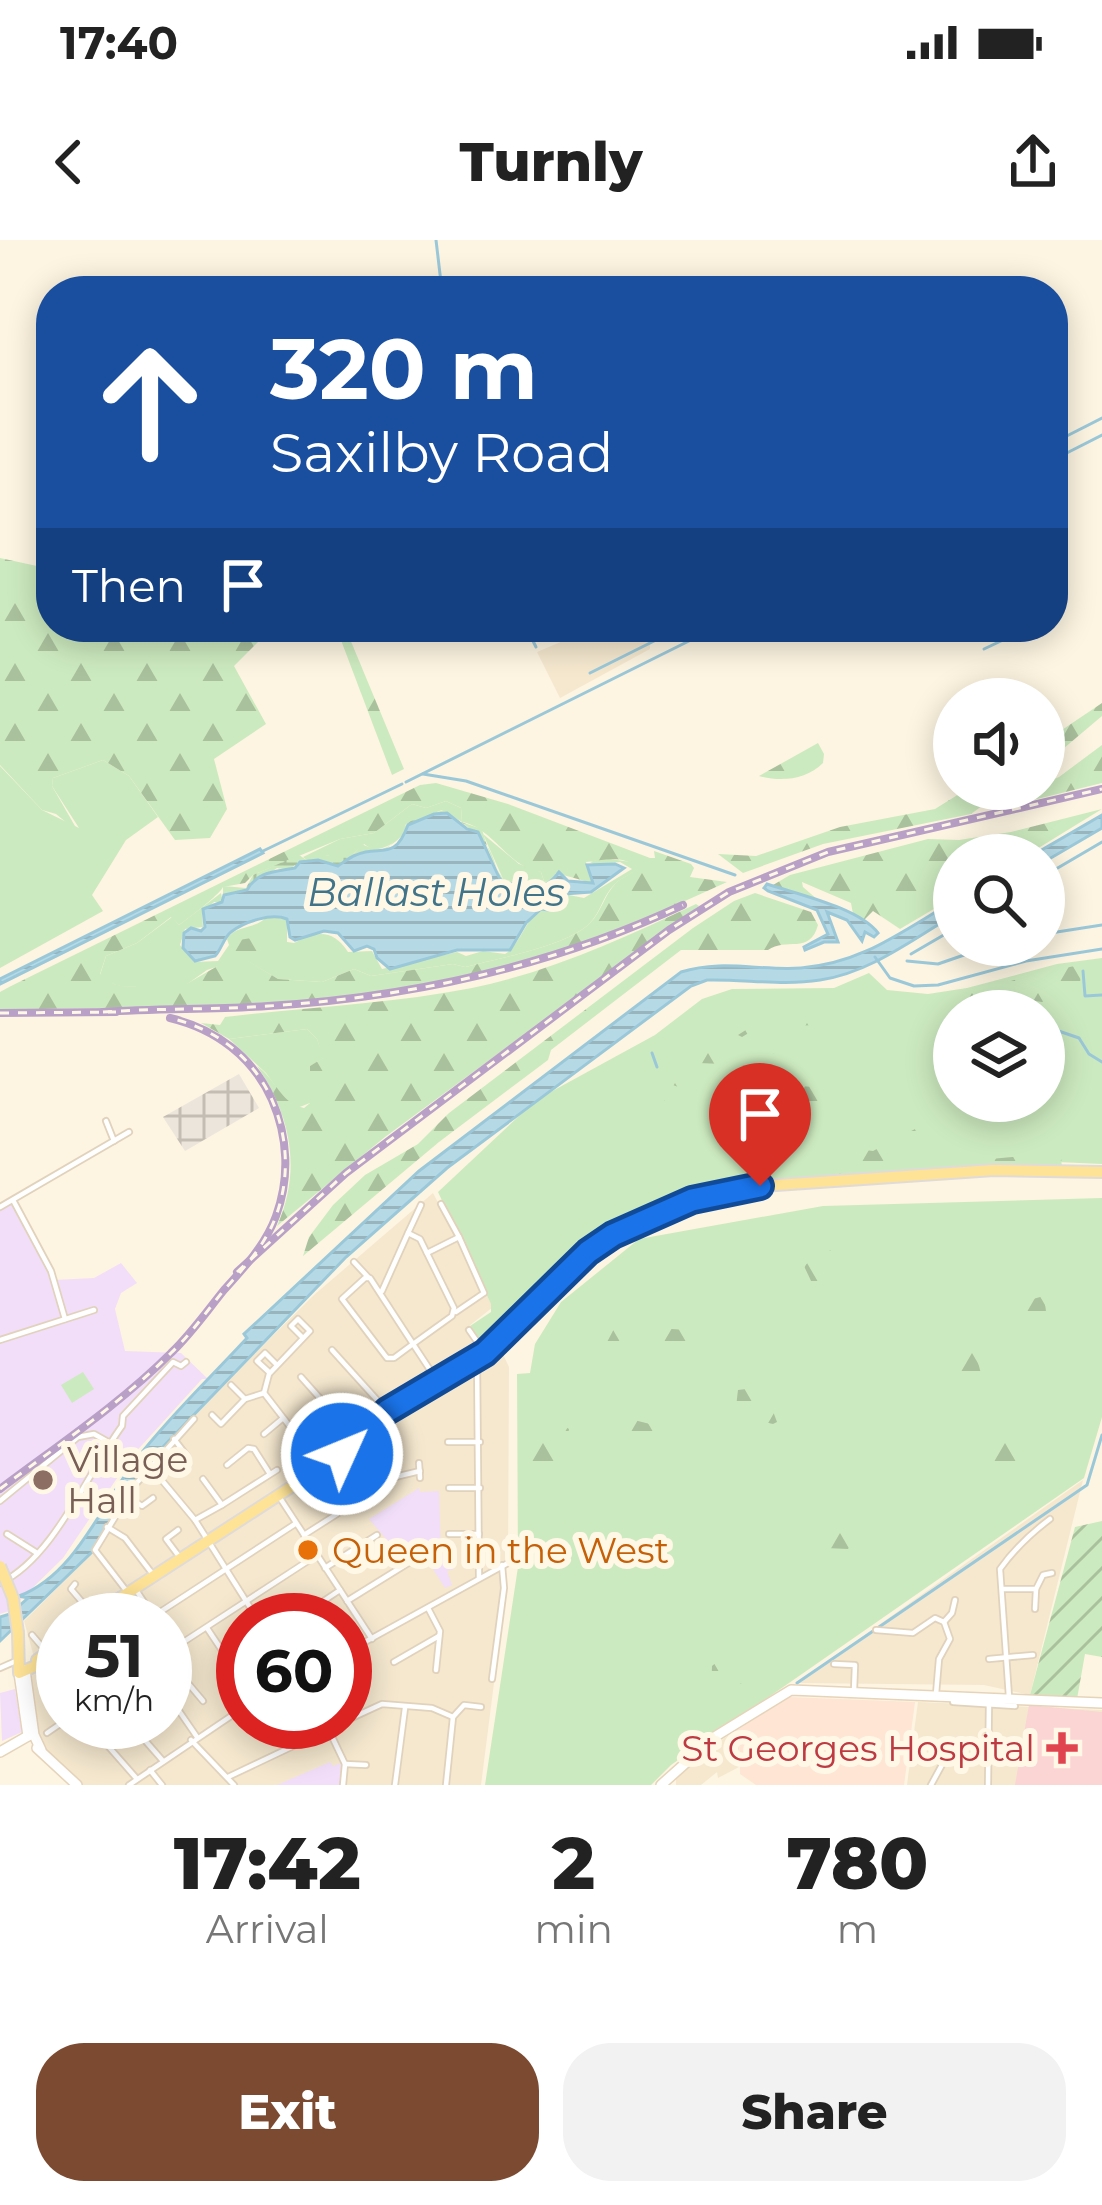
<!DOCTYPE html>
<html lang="en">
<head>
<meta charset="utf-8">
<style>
	body { margin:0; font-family:Montserrat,sans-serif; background:#f2f2f2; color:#222; height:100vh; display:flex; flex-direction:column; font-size:45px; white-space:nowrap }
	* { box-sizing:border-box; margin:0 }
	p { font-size:39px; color:#767676 }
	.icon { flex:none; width:66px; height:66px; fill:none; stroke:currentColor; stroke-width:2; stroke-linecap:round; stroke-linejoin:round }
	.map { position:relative; height:1545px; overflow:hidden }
	.sheet { display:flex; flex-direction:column; background:#fff; flex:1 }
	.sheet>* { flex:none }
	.guide { position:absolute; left:36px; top:36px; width:1032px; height:366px; border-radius:48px; box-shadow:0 6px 30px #0003; background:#1a4fa0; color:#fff; overflow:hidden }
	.tools { position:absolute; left:933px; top:438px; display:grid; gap:24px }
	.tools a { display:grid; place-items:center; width:132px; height:132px; border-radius:50%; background:#fff; box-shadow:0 6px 30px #0003; font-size:60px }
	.speed { position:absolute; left:36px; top:1353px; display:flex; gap:24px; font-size:60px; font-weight:700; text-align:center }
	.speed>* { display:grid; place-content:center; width:156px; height:156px; border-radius:50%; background:#fff; box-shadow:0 6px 30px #0003; line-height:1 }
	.speed small { font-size:30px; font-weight:400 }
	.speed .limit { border:18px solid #d22; background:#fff; color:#111 }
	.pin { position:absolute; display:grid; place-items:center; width:102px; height:102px; color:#fff; margin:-123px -51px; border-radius:50% 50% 50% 0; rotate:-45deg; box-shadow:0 0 12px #0007 }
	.pin .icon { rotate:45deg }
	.me { position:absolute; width:132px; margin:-66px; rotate:46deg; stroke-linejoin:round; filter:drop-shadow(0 0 9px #0008) }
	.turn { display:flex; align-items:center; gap:42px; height:252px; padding:0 36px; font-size:54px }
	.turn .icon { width:156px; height:156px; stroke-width:2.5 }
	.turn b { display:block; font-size:84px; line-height:102px }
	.then { display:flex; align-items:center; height:114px; padding:0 36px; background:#0003; gap:24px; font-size:45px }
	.eta { display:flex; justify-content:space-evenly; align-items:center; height:204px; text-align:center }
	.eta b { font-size:72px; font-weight:800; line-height:84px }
	.primary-button { display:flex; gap:24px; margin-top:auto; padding:24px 36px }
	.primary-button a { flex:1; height:138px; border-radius:48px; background:#7c4a30; color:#fff; font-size:48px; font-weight:800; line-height:138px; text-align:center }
	.primary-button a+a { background:#f2f2f2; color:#222 }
	.status { display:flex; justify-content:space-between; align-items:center; height:84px; padding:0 60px; background:#fff; direction:ltr }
	.status svg { height:33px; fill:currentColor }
	header { display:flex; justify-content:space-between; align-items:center; height:156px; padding:0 36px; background:#fff; font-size:54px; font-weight:800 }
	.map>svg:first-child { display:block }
</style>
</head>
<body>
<div class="status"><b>17:40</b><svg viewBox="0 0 49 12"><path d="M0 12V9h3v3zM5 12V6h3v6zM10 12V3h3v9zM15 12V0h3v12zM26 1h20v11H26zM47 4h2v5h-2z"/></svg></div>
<header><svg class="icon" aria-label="back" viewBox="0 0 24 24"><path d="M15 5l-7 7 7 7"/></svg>Turnly<svg class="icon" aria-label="share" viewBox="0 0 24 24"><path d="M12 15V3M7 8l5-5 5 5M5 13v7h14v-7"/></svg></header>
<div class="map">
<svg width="1102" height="1545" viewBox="0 0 1102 1545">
	<defs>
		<pattern id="industrial-grid" width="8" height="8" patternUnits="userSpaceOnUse" patternTransform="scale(3)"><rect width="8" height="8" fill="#ebe5dc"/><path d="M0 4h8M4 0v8" fill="none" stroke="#c3bdb4"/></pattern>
		<pattern id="forest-firs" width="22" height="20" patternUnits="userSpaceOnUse" patternTransform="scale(3)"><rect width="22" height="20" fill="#cceabf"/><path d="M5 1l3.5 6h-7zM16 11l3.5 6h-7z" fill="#aac19d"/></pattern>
		<pattern id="wetland-marsh" width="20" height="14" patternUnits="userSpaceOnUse" patternTransform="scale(3)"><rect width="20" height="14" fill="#cceabf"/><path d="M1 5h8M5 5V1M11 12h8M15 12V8" fill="none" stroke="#aac19d"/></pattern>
		<pattern id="garden-furrows" width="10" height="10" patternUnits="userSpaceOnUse" patternTransform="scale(3)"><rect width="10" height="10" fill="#cceabf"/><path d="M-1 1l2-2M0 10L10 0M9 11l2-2" fill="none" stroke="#aac19d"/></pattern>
		<pattern id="water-rules" width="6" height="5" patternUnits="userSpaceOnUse" patternTransform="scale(3)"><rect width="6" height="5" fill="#b5dae6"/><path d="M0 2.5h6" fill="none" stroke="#98b4bc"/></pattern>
	</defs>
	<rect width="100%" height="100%" fill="#fdf5e1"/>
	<g fill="#f5e8cf" fill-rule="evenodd">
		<path d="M596 387H650V409L560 458 537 412Z"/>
		<path d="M433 953 493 1067 469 1086 489 1113 499 1106 509 1127 508 1317 503 1330 490 1441 494 1443 481 1545H82L43 1506 35 1493 30 1444 34 1417 24 1381 95 1310 150 1224 231 1137 314 1055ZM63 1380H165V1482H63ZM243 1380H345V1482H243Z"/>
		<path d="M1083 1240 1030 1455 984 1445 797 1443Z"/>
		<path d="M918 1462 1102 1470V1545H907Z"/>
		<path d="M739 1489V1527L718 1538 717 1532 701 1545H676V1538L715 1504Z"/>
	</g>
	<path fill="#fee5d4" d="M789 1457 915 1462 904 1545H756L740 1534 739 1489Z"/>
	<path fill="url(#industrial-grid)" d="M239 834 259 868 185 911 163 877Z"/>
	<g fill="#f2def9">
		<path d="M13 960 54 1040 94 1038 121 1023 137 1043 121 1053 115 1069 125 1111 181 1113 208 1139H202L132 1216 63 1318 9 1371 0 1374V967Z"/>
		<path d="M419 1248 420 1252 439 1251 441 1315 454 1316V1329L447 1331 452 1345 445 1348 426 1318 412 1313 403 1319 369 1279Z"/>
		<path d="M15 1449 22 1492 2 1501 0 1453Z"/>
		<path d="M330 1522 333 1526 341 1523 340 1545H277Z"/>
	</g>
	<path fill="#fbd4d4" d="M1029 1465 1102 1472V1545H1015Z"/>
	<g fill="#cceabf" fill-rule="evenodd">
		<path d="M103 520 129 536 158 577 126 600 92 655 103 671 0 728V526L42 570 79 588 52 546 53 538Z"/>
		<path d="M446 561 461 568 462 582 442 570 406 584C398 601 392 607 373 610L364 604 350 617 338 620 327 615 308 621 303 617 340 599 374 593 412 564 426 568Z"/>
		<path d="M483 594 519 624 541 632 544 641 550 643 537 648 503 639Z"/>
		<path d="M603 618 631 622 638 627C631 636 623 636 615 644 603 655 601 672 590 683 566 707 498 718 465 727L453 724 371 736 354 729 322 742 278 739 249 722 255 714 207 730 183 747C156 739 121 758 100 735L106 716 137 703 172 677 179 685 221 653 223 662H214L202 673 203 687 185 689 180 705 194 722 218 721 229 705 227 699C235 685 257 689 266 677L287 679V702L294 703C315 691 333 688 348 712L372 711 382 729 457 712 466 716 483 711 505 714C521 703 525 681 541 668L550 671 564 654 584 658 632 629 620 622 596 625 590 622Z"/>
		<path d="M1102 718V924L1057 922 742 947 628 985 509 1089 505 1087 481 1104 470 1086 491 1072V1064L438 952 536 860 655 795 702 759 732 749 834 748 869 733 887 750 928 754 967 748 1057 724ZM954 771H1044V861H954Z"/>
		<path d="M307 789 317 799 324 818 310 826V863L297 868 285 860 266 833 229 799Z"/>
		<path d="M1102 958V1177L1084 1238 671 1525 651 1545H485L518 1327 517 1134 530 1133 535 1104 561 1062 639 999 823 966Z"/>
		<path d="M83 1132 94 1149 72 1163 61 1145Z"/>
	</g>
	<g fill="url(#forest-firs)" fill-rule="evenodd">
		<path d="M0 318 37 326 51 325V387H273L234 426 266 484 214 519 227 569 210 598 175 600 129 536 103 520 53 538 52 546 79 593 56 574 42 570 0 525Z"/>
		<path d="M336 387H345L404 529 392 535Z"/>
		<path d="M1102 463V476L1044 525V502Z"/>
		<path d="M818 503 824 514 823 523C806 540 781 542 759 536Z"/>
		<path d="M1102 505V543L1005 567 1035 549H1044V543L1059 537Z"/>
		<path d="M436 543 508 564 650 618H655L654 611 691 624 694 628 690 637 727 642C637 683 547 722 450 742 302 772 150 765 0 770V752L11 746 420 545ZM446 561 461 568 462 582C494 588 508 628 541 632L544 641 550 643 556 633 592 643 586 622C603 620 623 615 637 627 631 636 622 636 615 644 604 656 601 672 590 683 566 707 498 718 465 727L453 724 371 736 354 729 322 742 278 739 250 722 262 710 269 695 239 700 221 724 183 746C156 737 122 759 100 734L106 716 137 703 171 677 179 685C189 678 219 655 223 647L245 643 253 635 340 599 374 593 412 564 426 568Z"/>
		<path d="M967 549H1005L971 574 823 604 743 633 718 614 756 616 840 587 935 569Z"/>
		<path d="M1102 569 1027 615H954V657L900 689 873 671 864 680 853 674 851 663 802 642 803 647 818 660 773 645 790 635 928 599 959 600 1011 592Z"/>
		<path d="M755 653 811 672 818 685C810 715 786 697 768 710H681L551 810 548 820 439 902 303 1016 309 997 333 965 365 935 418 904 449 873 693 688 734 661Z"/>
		<path d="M696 664 699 666 385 897 277 986C302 930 291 876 257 826 276 839 280 863 304 868L310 863V826L323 818 317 799 307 789 229 799 201 783 220 785 225 777C307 767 390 764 472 748 550 732 624 698 696 664Z"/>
		<path d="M1102 721V729L1082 731 1079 747 1042 762 1022 759 966 764 964 755C1010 740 1054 729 1102 721Z"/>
		<path d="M767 773 813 778 814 785 757 788 742 797 738 795 752 786 756 776Z"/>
		<path d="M724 794 731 808C757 803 797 797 820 812 799 813 772 806 757 823L728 817 724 824 698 823 693 813Z"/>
		<path d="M683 819 691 825 677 833 678 838 715 841 713 853H695L670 844 665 851V862L656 864 653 854 638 845Z"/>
		<path d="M801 846 838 849 846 856 827 857 830 869 791 880 786 873 788 848Z"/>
		<path d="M915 889 917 894 897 903 891 912 898 921 918 923 802 939 797 929 800 923 833 920 842 912 857 909 873 911Z"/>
		<path d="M1060 904 1062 929 924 933 923 925 1036 915Z"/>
		<path d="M826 1007 849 1026 838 1039 812 1043 804 1026Z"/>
		<path d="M1044 1056 1049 1095 1033 1101 1010 1065Z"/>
		<path d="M616 1085 700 1091 693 1125 686 1108C657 1098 632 1093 605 1106Z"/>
		<path d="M972 1101 982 1137 953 1135 938 1122Z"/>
		<path d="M746 1149 767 1155 777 1182 773 1184 735 1175 738 1150Z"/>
		<path d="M532 1166 569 1189 559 1241 532 1239Z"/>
		<path d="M684 1172 678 1203 611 1187 610 1182 618 1176 662 1187Z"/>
		<path d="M1000 1183 1027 1222 1026 1228 998 1243 992 1210Z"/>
		<path d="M828 1266 861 1272V1287L848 1309 826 1308 822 1304Z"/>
		<path d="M719 1420 756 1435 758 1437 715 1454 711 1452 712 1426Z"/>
	</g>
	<path fill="url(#wetland-marsh)" d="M444 570 458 581 482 589C486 605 494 626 503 639L540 648 506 644C496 634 496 621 489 609 482 597 457 576 443 574 433 572 423 579 414 581 386 620 374 606 338 626 327 623 313 618 302 622 291 626 291 631 277 628L247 650 224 655 223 659V646L246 648 253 635 299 615 308 621C313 619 319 615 325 615 344 616 347 625 362 604 394 620 390 599 407 584 414 577 433 573 444 570Z"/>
	<path fill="url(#garden-furrows)" d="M1102 1281V1417L1085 1414 1077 1459 1030 1455 1075 1287Z"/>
	<g fill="url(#water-rules)" stroke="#9bc8d9" stroke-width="3">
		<path d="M447 573 467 589 478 592C485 606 492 623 499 637 505 647 506 643 516 644 538 648 545 651 559 632L568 641 593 643 587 625 615 624 624 628 591 652 564 654 548 670 541 669 526 683 510 710H457L390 729 377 718 374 709 367 706 354 711 338 693 324 691 295 700 290 697 287 679C272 673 245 681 231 692 224 697 221 710 215 716L195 721 183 708 184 693 191 688 201 691 205 687 203 669 222 662 224 655 247 650C258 631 275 632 295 628L300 622 318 620 338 626C344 622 350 617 356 615 380 604 394 623 408 585L434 574Z"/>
		<path d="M1102 575V588L1044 622V615H1033Z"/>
		<path d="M260 609 263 613 0 744V739Z"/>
		<path d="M767 644C800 655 859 668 878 693L874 697 865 692 862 701 847 680 827 672 838 702H824L805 710 804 707 828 694 817 670 768 651 764 648Z"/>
		<path d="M954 661V675C912 700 869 733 820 740 783 746 744 739 707 740L691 746 447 928 346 1017 157 1213 130 1248 94 1310 0 1401V1377L10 1374 28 1358 19 1356C77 1334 102 1262 139 1216 172 1174 211 1137 247 1098L244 1094 419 931 681 732C722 719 759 731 801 728 862 723 899 693 954 661Z"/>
	</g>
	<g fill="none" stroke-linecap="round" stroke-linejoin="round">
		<g stroke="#9bc8d9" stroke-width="3">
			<path d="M436 0 442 51"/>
			<path d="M1053 203 1102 178"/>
			<path d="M1053 220 1102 195"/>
			<path d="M526 387 536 407"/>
			<path d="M984 409 1003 400 992 387"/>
			<path d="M590 433 682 387"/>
			<path d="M423 534 466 541 735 635"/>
			<path d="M406 542 717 387"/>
			<path d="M263 611 402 544"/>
			<path d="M1044 636 1102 602"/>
			<path d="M1044 694 1102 685"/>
			<path d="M911 714 954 689"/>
			<path d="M875 717 890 738 914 746 938 745 1026 721 1102 709"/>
			<path d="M907 721 938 724 993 705"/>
			<path d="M1083 731 1085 756 1102 755"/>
			<path d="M1024 762 1029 771"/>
			<path d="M970 771 976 759"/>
			<path d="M1044 786 1079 798 1089 814 1102 822"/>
			<path d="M652 813 657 827"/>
			<path d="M797 1443 1087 1245 1102 1195"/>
		</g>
		<g stroke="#e1d2bc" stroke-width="8">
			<g id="street">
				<path d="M106 881 114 901"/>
				<path d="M13 960 51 1031 65 1079"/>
				<path d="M441 964 459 997"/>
				<path d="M0 967 129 892"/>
				<path d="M408 993 421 965"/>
				<path d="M427 1013 459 997 484 1053 456 1072"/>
				<path d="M354 1022 368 1037"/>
				<path d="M382 1051 408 993 420 999 454 1068 452 1076 413 1104 370 1038H365L342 1059 387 1118H394L413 1104 436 1139"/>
				<path d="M469 1090 485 1113"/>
				<path d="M0 1100 94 1070"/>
				<path d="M332 1110 387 1171"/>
				<path d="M477 1118 479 1338"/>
				<path d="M277 1125 265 1113 257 1121 270 1133 310 1091 298 1079 291 1086 303 1098"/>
				<path d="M269 1134 264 1153 322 1228"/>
				<path d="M301 1137 357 1200"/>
				<path d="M231 1145 245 1159 264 1153"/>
				<path d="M212 1175 221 1184 245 1159"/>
				<path d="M264 1194 282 1179"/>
				<path d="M174 1199 187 1216 177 1224"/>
				<path d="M448 1202H480"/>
				<path d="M419 1223 420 1238"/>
				<path d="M227 1225 248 1208 254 1209 270 1234"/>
				<path d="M150 1226 195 1280 258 1380"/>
				<path d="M203 1239 222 1265 277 1230"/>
				<path d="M449 1248H480"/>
				<path d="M127 1256 142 1266 153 1258"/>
				<path d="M280 1258 372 1399"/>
				<path d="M0 1261 78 1197 94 1194 110 1203"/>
				<path d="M195 1280 222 1265"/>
				<path d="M107 1287 125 1298 151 1332"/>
				<path d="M7 1294 37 1313"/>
				<path d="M449 1294H479"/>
				<path d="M304 1295 395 1237 420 1231"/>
				<path d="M178 1315 166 1299 178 1290"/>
				<path d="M325 1328 377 1295"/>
				<path d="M0 1343C53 1319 88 1232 122 1186L123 1176 173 1122 181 1126 186 1122"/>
				<path d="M75 1344 71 1349 93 1375"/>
				<path d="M125 1349 95 1310 134 1246 194 1179"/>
				<path d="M1002 1349H1036L1035 1369"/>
				<path d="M1036 1349 1043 1335 1052 1333"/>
				<path d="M136 1350 156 1380"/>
				<path d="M347 1361 418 1317"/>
				<path d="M428 1368 440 1391 436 1430"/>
				<path d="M154 1376 295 1284"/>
				<path d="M295 1380 340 1350"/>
				<path d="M944 1382 952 1373 955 1360"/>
				<path d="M207 1388 243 1442"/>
				<path d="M165 1390 178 1407"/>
				<path d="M876 1390 913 1393 935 1378 944 1382 950 1399 939 1419 936 1454"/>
				<path d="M32 1395 44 1409"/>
				<path d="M345 1413 510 1322"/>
				<path d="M165 1414 317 1315"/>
				<path d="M989 1419 1033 1415"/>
				<path d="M394 1422 439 1396"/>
				<path d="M834 1424 855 1425 854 1451"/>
				<path d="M0 1428 16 1421"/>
				<path d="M492 1439 504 1348 502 1325"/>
				<path d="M165 1455 187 1442 203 1461"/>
				<path d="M1009 1457 1000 1329C1013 1311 1030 1294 1050 1279"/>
				<path d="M953 1462 1015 1466"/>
				<path d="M175 1465 197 1497"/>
				<path d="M453 1477 464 1465 481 1467"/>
				<path d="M345 1481 382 1464 432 1468 453 1477"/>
				<path d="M87 1482 137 1539"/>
				<path d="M129 1482 163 1521"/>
				<path d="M325 1482 345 1524 343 1545"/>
				<path d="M47 1493 63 1482"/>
				<path d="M191 1500 234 1545"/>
				<path d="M345 1524 366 1525"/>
				<path d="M150 1530 162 1545"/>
				<path d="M228 1537 344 1482"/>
				<path d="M129 1545 243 1468"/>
				<path d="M395 1545 405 1468"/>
				<path d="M446 1545 453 1477"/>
				<path d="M931 1545 949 1512 987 1500"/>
				<path d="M988 1545 989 1461"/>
			</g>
		</g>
		<g stroke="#e6d4ba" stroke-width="12">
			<g id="secondary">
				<path d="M25 1430 34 1495 41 1510"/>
				<path d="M19 1433 28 1496"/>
				<path d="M37 1508 77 1545"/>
				<path d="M0 1512 28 1496"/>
				<path d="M661 1545 716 1496 791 1450 1102 1463"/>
			</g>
		</g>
		<g stroke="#e0dbd7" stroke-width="14">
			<g id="primary">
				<path d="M86 1380 342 1214 399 1163 485 1113 588 1013 656 974 709 955 761 946 994 930 1102 932"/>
				<path d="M18 1393 19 1433 40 1424 43 1418"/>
				<path d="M37 1420 63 1401"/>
			</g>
		</g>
		<use href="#street" stroke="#fff" stroke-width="4.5"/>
		<use href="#secondary" stroke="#fff" stroke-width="9"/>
		<use href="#primary" stroke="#fee397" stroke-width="10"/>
		<g stroke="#b9a0c6" stroke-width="8">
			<g id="rail">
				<path d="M103 772C158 768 213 770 268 766 413 757 550 727 683 665"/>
				<path d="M0 773 116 772"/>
				<path d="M237 1032 346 933 669 690 729 652 828 612 1102 549"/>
				<path d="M0 1249C57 1206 120 1164 171 1113 191 1094 207 1071 224 1050 244 1028 266 1004 276 976 290 938 288 897 272 860 253 817 216 789 170 778"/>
			</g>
		</g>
		<use href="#rail" stroke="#fff8e7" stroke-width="3" stroke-dasharray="9" stroke-linecap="butt"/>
		<g stroke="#e0dbd7" stroke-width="14" stroke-linecap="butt">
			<path id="primary-bridge" d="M0 1326 13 1358 18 1393"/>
		</g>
		<use href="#primary-bridge" stroke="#fee397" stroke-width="10"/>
	</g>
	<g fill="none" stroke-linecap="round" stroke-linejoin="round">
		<g stroke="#114b97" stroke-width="30">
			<path id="route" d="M342 1214 387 1171 485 1113 588 1012 613 995 692 960 760 946"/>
		</g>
		<use href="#route" stroke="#1a73e8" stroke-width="21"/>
	</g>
	<circle fill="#8d6e63" stroke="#fff8e7" stroke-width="4.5" cx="43" cy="1240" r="12"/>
	<circle fill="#e8710a" stroke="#fff8e7" stroke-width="4.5" cx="308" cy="1310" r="12"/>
	<path fill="#e0444e" stroke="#fff8e7" stroke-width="4.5" d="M1056 1490h12v12h12v12h-12v12h-12v-12h-12v-12h12z"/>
	<g text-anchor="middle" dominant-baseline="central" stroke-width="12" stroke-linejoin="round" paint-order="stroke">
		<g font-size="36" fill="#785e54" stroke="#fff8e7" text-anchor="start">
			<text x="67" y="1219">Village<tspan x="67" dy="41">Hall</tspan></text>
		</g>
		<g font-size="36" fill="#c56008" stroke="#fff8e7" text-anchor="start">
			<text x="332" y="1310">Queen in the West</text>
		</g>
		<g font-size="36" fill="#be3a42" stroke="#fff8e7" text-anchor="end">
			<text x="1035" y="1508">St Georges Hospital</text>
		</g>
		<g font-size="39" font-style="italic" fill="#417489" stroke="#fff8e7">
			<text x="436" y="652">Ballast Holes</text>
		</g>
	</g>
</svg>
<div class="tools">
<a><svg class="icon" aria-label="sound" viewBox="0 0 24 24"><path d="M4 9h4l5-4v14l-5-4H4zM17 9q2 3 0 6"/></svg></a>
<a><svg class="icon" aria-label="search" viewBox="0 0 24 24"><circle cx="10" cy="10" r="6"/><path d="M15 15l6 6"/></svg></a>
<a><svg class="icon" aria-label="layers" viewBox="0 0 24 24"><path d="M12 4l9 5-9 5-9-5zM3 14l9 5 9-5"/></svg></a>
</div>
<div class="speed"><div>51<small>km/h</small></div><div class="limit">60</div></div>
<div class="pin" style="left:760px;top:946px;background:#d93025"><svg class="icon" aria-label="arrive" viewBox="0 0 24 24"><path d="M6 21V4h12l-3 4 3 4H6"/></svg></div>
<svg class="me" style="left:342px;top:1214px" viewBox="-20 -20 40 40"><circle r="17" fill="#1a73e8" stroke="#fff" stroke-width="3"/><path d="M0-11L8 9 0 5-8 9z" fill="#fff"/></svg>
<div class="guide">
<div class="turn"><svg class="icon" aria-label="ahead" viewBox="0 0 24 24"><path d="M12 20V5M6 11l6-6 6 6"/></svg><div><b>320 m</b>Saxilby Road</div></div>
<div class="then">Then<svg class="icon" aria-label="arrive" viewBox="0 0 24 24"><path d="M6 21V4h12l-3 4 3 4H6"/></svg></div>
</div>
</div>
<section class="sheet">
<div class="eta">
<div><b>17:42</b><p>Arrival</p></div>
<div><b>2</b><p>min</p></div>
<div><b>780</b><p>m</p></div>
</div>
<div class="primary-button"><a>Exit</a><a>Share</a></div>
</section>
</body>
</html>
